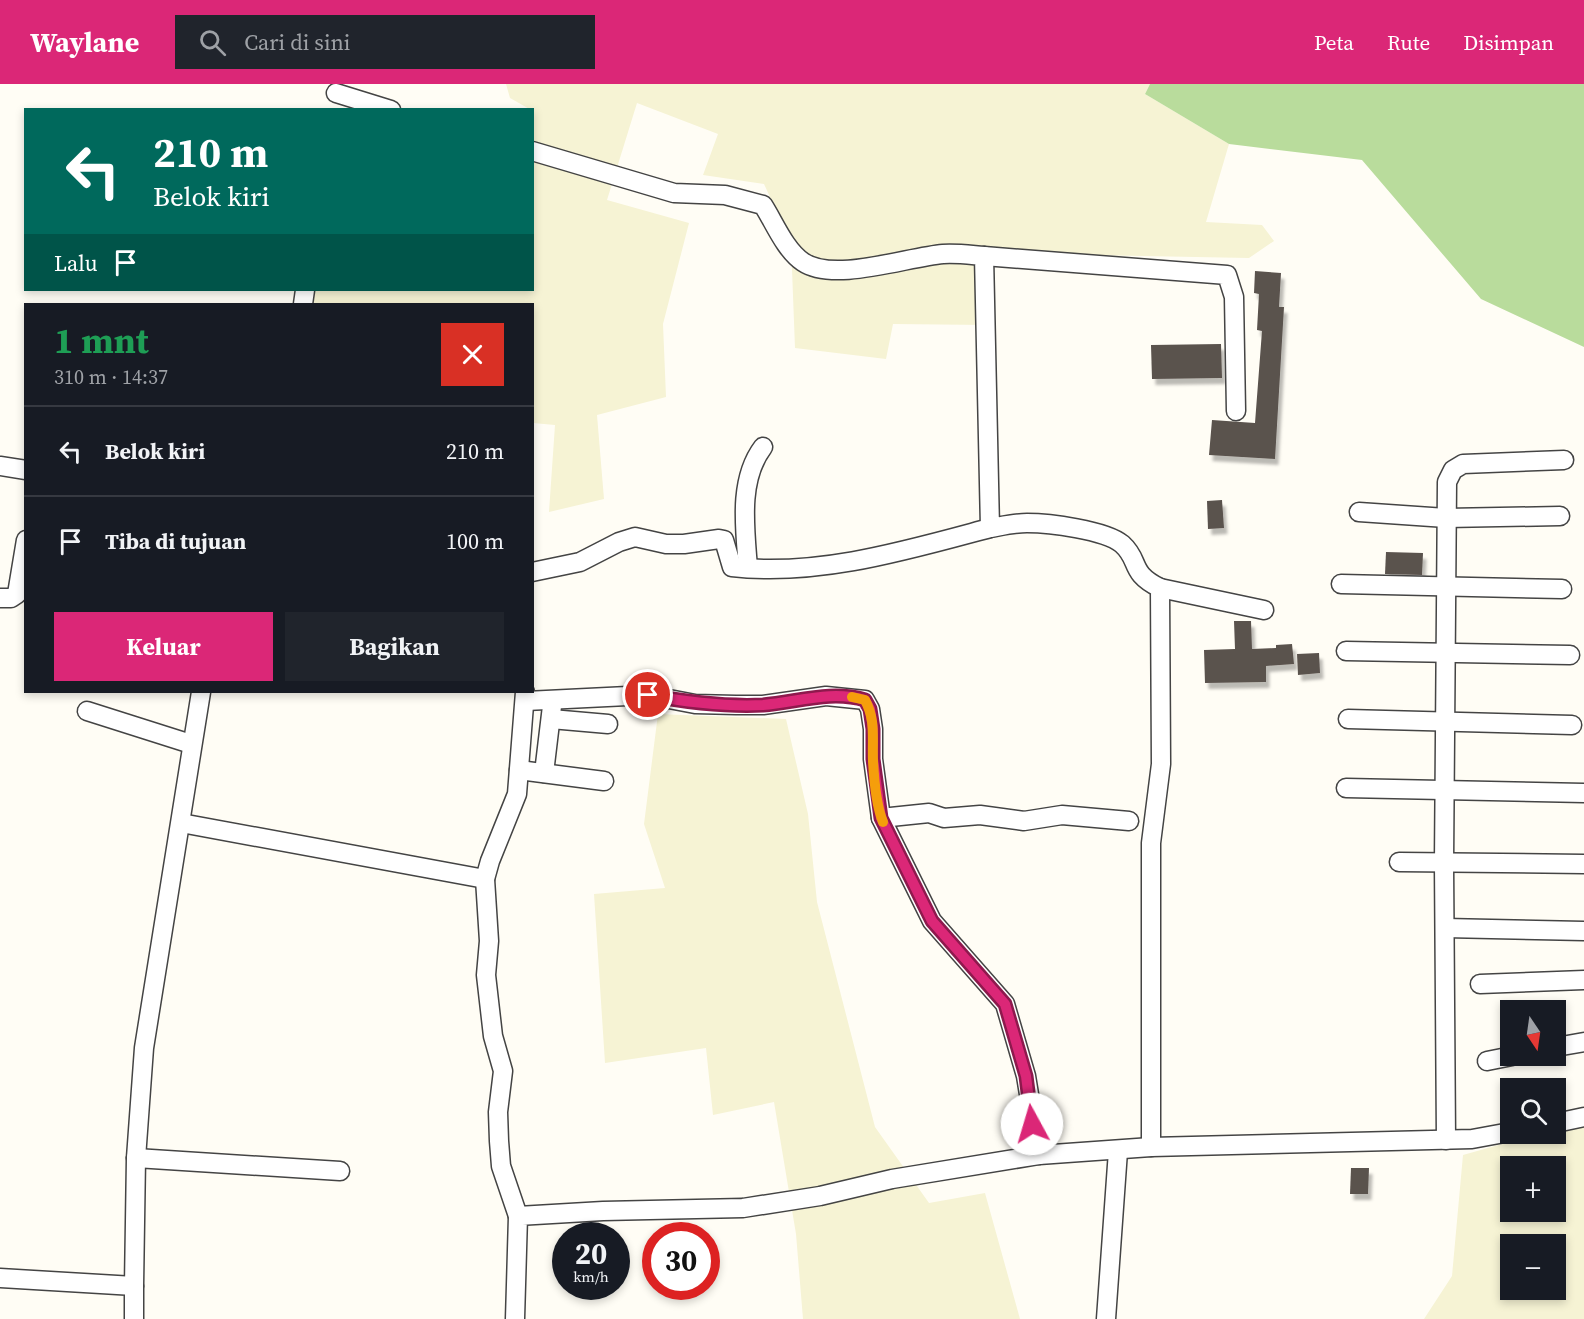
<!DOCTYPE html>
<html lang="id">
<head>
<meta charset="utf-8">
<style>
	body { margin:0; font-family:"Source Serif 4",serif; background:#20242c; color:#f1f3f6; height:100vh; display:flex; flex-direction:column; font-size:22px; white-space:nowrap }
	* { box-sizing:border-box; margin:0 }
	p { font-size:20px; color:#9ea1a6 }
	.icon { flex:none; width:33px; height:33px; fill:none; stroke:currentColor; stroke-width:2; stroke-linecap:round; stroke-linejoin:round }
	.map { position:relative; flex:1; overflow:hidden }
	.drawer { position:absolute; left:24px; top:219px; width:510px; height:390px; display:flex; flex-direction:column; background:#171b24; border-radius:0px; box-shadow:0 3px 9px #0003 }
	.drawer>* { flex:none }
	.guide { position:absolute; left:24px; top:24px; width:510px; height:183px; border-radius:0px; box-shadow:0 3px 9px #0003; background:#00695c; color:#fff; overflow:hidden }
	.needle { width:39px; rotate:167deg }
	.controls { position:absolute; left:1500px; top:916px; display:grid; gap:12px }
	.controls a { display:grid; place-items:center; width:66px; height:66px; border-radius:0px; background:#171b24; box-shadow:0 3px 9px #0003; font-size:30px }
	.speed { position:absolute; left:552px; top:1138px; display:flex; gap:12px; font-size:30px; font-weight:700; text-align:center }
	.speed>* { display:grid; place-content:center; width:78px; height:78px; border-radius:50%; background:#171b24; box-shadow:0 3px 9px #0003; line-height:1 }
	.speed small { font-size:15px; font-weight:400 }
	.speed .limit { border:9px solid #d22; background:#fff; color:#111 }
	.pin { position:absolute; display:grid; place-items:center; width:51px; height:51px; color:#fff; margin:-26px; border:3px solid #fff; border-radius:50%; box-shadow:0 2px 6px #0007 }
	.me { position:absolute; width:66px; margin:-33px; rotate:354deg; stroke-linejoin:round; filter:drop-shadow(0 0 4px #0008) }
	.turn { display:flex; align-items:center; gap:21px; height:126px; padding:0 30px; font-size:27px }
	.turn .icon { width:78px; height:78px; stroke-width:2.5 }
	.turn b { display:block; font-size:42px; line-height:51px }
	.then { display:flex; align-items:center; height:57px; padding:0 30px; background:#0003; gap:12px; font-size:22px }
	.round { display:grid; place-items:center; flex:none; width:63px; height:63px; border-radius:0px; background:#20242c }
	.summary { display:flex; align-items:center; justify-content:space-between; height:102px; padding:0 30px }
	h1 { font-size:36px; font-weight:700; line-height:45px; color:#1e9e55 }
	.cta { display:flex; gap:12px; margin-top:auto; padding:12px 30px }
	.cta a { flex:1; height:69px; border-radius:0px; background:#db2777; color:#fff; font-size:24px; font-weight:700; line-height:69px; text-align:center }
	.cta a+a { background:#20242c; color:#f1f3f6 }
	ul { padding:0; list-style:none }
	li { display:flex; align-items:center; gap:18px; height:90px; padding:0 30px; border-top:2px solid #363941 }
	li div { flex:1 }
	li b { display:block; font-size:22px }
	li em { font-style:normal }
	header { display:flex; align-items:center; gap:36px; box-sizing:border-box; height:84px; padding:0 30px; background:#db2777; color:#fff }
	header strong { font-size:28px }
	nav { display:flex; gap:33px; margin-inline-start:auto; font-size:21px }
	.search { width:420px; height:54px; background:#20242c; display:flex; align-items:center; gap:15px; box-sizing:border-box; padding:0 21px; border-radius:0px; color:#9ea1a6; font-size:22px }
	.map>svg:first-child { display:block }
</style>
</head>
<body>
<header>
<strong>Waylane</strong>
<div class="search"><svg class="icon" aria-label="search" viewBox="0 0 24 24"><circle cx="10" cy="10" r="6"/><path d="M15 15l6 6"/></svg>Cari di sini</div>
<nav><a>Peta</a><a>Rute</a><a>Disimpan</a></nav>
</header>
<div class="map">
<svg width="1584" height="1235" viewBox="0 0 1584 1235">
	<defs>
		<filter id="shadow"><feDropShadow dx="3.5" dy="6" stdDeviation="1.5" flood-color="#0004"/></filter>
	</defs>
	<rect width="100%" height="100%" fill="#fffdf5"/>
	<g fill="#f6f3d4" fill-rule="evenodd">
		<path d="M506 0H1150L1145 10 1229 60 1206 138 1262 141 1274 157 1249 174 1089 171 987 166 988 241 893 240 886 275 795 264 791 159 764 100 703 91 718 50 637 19 607 116 689 139 663 240 666 313 597 331 604 415 549 428 555 341 533 339 532 220H308L311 206H532L533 27 510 14Z"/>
		<path d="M658 630 786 635 808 730 817 818 875 1043 929 1119 985 1109 1020 1235H803L796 1150 774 1018 713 1031 706 964 605 979 594 810 665 804 644 740Z"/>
		<path d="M1584 1037V1235H1424L1452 1192 1463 1071 1538 1050H1556V1045ZM1510 1083H1556V1128H1510ZM1510 1161H1556V1206H1510Z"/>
	</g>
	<path fill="#b9dc9c" d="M1150 0H1584V263L1481 215 1362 76 1229 60 1145 10Z"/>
	<g fill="#5a524d" filter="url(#shadow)">
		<path d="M1255 187 1281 189 1279 223H1284L1275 375 1209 371 1212 336 1255 339 1262 247 1257 246 1259 210 1254 209Z"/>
		<path d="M1221 260 1222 294 1152 295 1151 261Z"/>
		<path d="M1222 416 1224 444 1208 445 1207 417Z"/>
		<path d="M1386 468 1423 469 1422 491 1385 490Z"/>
		<path d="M1234 537H1251L1252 565 1276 564V561L1292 560 1294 580 1266 582V598L1205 599 1204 566 1235 565Z"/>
		<path d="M1319 569 1320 589 1298 591 1297 570Z"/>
		<path d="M1351 1084H1369L1368 1110H1350Z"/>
	</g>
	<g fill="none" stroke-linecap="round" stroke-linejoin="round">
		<g stroke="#444" stroke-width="21">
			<g id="minor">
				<path d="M336 9 391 26"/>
				<path d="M532 67 674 109 725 111 763 121C774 138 785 166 803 178 834 199 907 173 943 170 956 169 971 171 984 172L990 444C1002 442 1015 439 1027 439 1049 439 1105 446 1122 460 1141 477 1128 488 1160 504L1161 680 1151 759V1063"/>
				<path d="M984 172 1227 191 1234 213 1236 327"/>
				<path d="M303 220 305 206"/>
				<path d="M0 382 26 386"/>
				<path d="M1359 428 1446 434 1560 432"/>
				<path d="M748 484C745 444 738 396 763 363"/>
				<path d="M532 488 580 478 619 458 635 453 666 460H684L719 455 724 456 732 483C818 493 908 466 990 444"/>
				<path d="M1341 500 1562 505"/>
				<path d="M1160 504 1264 526"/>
				<path d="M0 514H11L17 510 26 456"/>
				<path d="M1346 567 1570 571"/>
				<path d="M526 617 648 611 695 620 736 621H763L826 612 865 616 870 625 873 645V675L881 734 932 837 1005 920 1026 992 1039 1071"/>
				<path d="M87 627 191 660"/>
				<path d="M551 635 608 640"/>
				<path d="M1348 635 1572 641"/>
				<path d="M519 686 604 697"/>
				<path d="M544 689 552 622"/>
				<path d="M1346 704 1584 709"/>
				<path d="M881 734 929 729 944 734 980 731 1024 737 1062 731 1129 737"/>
				<path d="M181 739 485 795"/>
				<path d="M1399 778 1584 780"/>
				<path d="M1445 844 1584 847"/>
				<path d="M1480 900 1584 896"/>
				<path d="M1556 963 1584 958"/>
				<path d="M1487 977 1512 972"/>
				<path d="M1556 1039 1584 1033"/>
				<path d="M1446 1056 1444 780 1447 398 1453 386 1463 380 1564 376"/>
				<path d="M136 1074 340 1087"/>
				<path d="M518 1132 501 1082 499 1057 498 1028 503 987 493 952 486 891 489 857 485 795 490 777 517 710 525 608"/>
				<path d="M0 1194 134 1202V1235"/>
				<path d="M134 1202 136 1074 144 964 201 608"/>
				<path d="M515 1235 518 1132 603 1127 743 1124 820 1112 892 1095 1039 1071 1151 1063 1472 1055 1510 1048"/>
				<path d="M1106 1235 1118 1067"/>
			</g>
		</g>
		<use href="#minor" stroke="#fff" stroke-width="18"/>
	</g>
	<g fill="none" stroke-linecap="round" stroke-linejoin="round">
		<g stroke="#8e194d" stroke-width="15">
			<path id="route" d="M648 611C686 618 724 623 763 621 798 618 831 606 865 616L870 625 873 645V675L881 734 932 837 1005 920 1026 992 1032 1040"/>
		</g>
		<use href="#route" stroke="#db2777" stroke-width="10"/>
		<path stroke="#f59e0b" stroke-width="10" d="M852 613 865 616C876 636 872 655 873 677 874 695 876 721 883 738"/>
	</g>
</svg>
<div class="controls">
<a><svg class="needle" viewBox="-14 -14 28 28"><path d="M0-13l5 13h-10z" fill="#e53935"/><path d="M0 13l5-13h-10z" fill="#9ea1a6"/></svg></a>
<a><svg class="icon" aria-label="search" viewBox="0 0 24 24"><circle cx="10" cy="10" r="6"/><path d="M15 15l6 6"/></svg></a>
<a>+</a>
<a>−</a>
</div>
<div class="speed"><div>20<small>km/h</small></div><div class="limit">30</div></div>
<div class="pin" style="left:648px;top:611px;background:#d93025"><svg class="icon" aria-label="arrive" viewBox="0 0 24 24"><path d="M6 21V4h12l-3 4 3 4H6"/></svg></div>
<svg class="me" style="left:1032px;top:1040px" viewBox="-20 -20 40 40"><circle r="19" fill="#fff"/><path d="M0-13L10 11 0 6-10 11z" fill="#db2777"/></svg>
<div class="guide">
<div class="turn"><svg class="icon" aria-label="left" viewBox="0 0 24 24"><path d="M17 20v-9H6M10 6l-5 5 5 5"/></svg><div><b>210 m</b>Belok kiri</div></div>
<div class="then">Lalu<svg class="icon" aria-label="arrive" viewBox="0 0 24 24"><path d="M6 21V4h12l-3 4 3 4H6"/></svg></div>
</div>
<section class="drawer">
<div class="summary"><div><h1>1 mnt</h1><p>310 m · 14:37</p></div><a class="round" style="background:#d93025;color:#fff"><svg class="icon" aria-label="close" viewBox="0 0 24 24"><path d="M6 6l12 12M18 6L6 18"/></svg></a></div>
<ul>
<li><svg class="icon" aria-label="left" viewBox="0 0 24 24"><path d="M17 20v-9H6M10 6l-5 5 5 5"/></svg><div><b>Belok kiri</b></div><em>210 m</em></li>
<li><svg class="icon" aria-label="arrive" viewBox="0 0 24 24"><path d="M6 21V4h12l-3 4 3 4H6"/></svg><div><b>Tiba di tujuan</b></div><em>100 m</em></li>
</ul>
<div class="cta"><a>Keluar</a><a>Bagikan</a></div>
</section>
</div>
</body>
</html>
